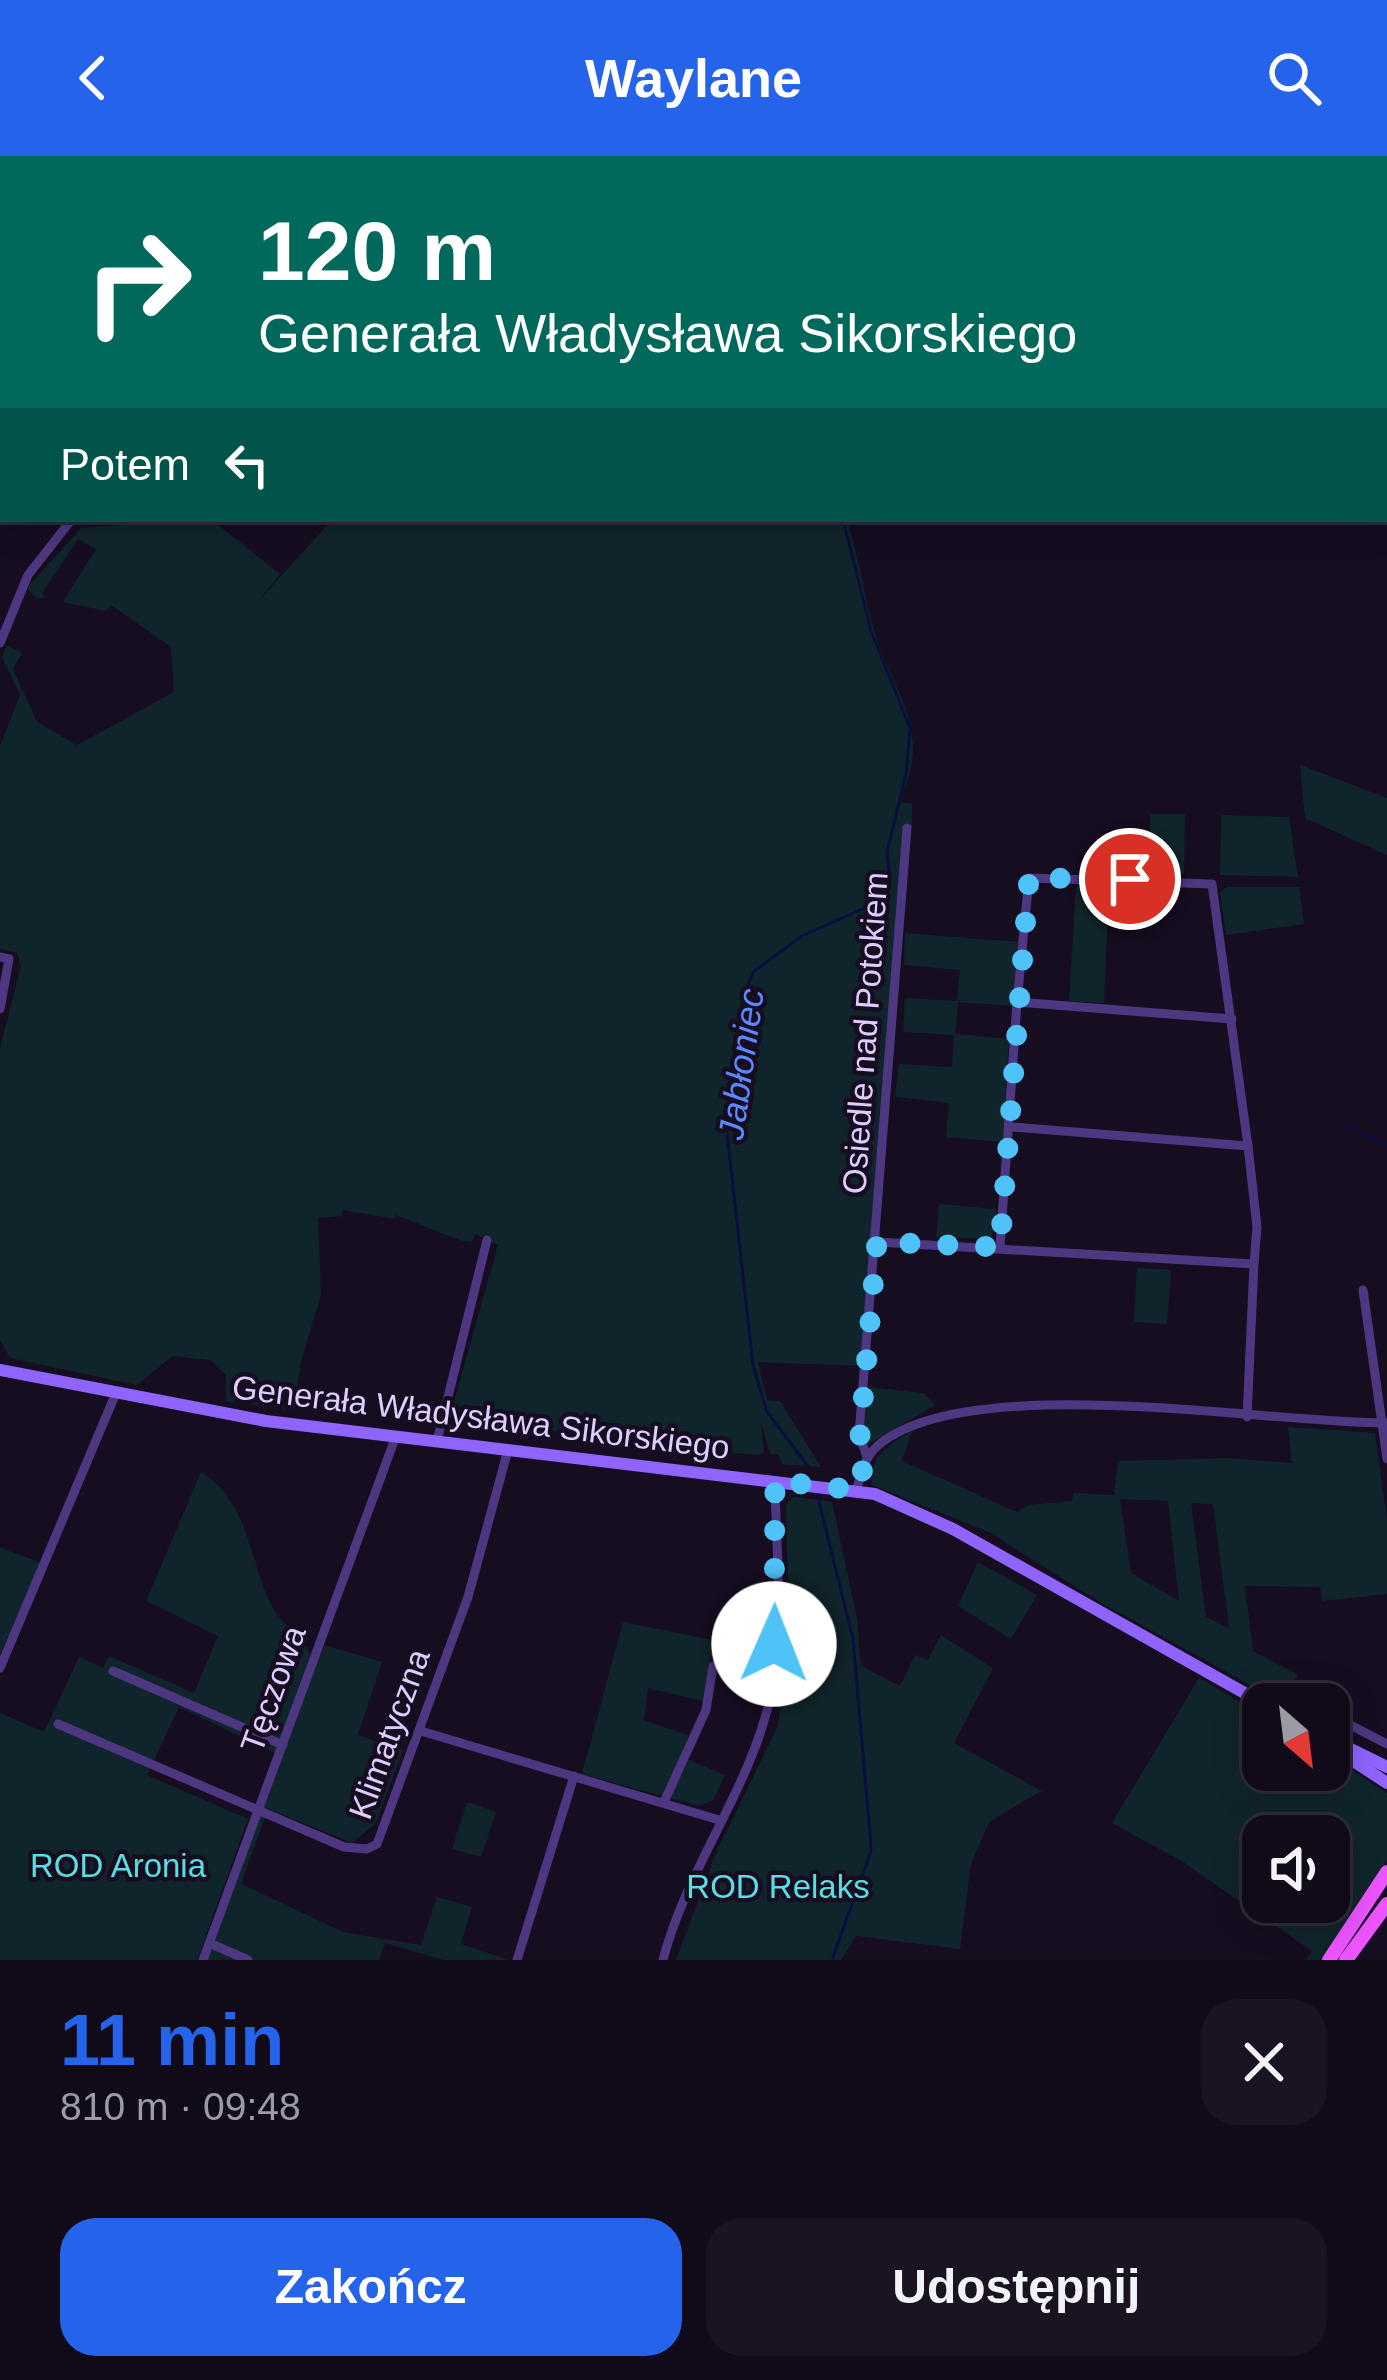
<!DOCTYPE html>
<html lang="pl">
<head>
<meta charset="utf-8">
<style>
	body { margin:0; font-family:Helvetica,sans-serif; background:#191322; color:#f1f3f6; height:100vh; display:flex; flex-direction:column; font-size:45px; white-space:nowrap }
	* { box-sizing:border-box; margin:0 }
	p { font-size:39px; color:#9c9aa2 }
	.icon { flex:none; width:66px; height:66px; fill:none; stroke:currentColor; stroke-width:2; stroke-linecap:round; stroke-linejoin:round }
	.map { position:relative; height:1804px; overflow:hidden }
	.panel { display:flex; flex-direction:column; background:#100a19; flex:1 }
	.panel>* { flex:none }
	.guide { position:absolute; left:0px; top:0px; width:1389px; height:366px; box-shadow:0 6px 30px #0003,0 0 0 3px #302b38; background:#00695c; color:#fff; overflow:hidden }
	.needle { width:78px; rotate:152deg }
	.fabs { position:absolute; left:1242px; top:1527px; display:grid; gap:24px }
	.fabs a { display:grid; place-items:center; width:108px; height:108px; border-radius:24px; background:#100a19; box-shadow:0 6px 30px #0003,0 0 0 3px #302b38; font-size:60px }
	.pin { position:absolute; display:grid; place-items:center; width:102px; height:102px; color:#fff; margin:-51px; border:6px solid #fff; border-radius:50%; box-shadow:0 3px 12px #0007 }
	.me { position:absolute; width:132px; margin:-66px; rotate:1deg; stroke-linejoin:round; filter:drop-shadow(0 0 9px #0008) }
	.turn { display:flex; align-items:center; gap:42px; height:252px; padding:0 60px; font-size:54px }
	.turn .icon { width:156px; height:156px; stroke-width:2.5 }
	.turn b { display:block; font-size:84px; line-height:102px }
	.then { display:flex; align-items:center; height:114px; padding:0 60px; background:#0003; gap:24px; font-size:45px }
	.round { display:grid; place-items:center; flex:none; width:126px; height:126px; border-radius:36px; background:#191322 }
	.head { display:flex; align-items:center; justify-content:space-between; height:204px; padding:0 60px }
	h1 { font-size:72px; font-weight:700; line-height:90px; color:#2563eb }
	.button { display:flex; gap:24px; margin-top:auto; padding:24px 60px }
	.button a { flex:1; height:138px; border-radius:36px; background:#2563eb; color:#fff; font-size:48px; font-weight:700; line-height:138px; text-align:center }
	.button a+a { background:#191322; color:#f1f3f6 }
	header { display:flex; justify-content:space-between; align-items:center; height:156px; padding:0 60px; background:#2563eb; color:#fff; font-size:54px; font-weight:700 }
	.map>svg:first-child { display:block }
</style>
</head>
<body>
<header><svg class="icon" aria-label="back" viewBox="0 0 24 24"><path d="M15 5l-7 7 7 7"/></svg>Waylane<svg class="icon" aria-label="search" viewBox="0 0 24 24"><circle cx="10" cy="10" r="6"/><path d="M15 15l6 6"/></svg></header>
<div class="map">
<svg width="1387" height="1804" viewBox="0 0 1387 1804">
	<rect width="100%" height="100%" fill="#160d21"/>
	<g fill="#10252b" fill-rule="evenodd">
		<path d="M262 0H803L804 3H262Z"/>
		<path d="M211 363 280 418 254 450 333 363H846C859 399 863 435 873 471 892 538 935 571 899 646L912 648V671L904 670 861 1210 758 1206 767 1244 780 1245 821 1311 782 1308 778 1298H770L761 1265 764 1297 757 1299 659 1291 450 1260 498 1089 475 1078 472 1086 462 1085 396 1059 394 1063 343 1054 342 1060 318 1062 321 1139 301 1205 294 1254 226 1245V1219L210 1204 172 1200 137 1229 10 1202 0 1184V892L21 810 17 797 0 793V590L20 539 2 501 7 489 22 497 13 513 37 566 77 589 174 536 171 491 111 449 106 455 63 446 96 393 78 383 42 437 46 442H36L27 432 81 372Z"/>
		<path d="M1300 609 1387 642V699L1305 662Z"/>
		<path d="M1150 658H1185L1184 718 1149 717Z"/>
		<path d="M1221 659 1289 661 1298 721 1220 719Z"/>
		<path d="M1076 731 1109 733 1104 847 1069 845Z"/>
		<path d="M1227 731H1299L1304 768 1226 779 1220 736Z"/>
		<path d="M905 777 1018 786 1012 850 958 846 955 878 1009 883 1003 986 946 981 949 947 895 941 899 908 952 911 954 879 903 876 905 842 957 845 960 814 904 809Z"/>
		<path d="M939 1048 996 1053 992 1083 936 1081Z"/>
		<path d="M1137 1112 1171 1114 1167 1168 1134 1166Z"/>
		<path d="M870 1231 923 1237 935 1249 867 1289 864 1273Z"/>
		<path d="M1288 1271 1375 1277 1387 1364V1438L1322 1445 1320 1431 1245 1430 1253 1495 1298 1519 1277 1544 1098 1445 991 1377 872 1329C867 1300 891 1288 912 1275L902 1305 1017 1356 1029 1349 1072 1345 1073 1337 1114 1339 1118 1305 1227 1302 1292 1307ZM1120 1343 1168 1345 1179 1445 1131 1417ZM1191 1347 1213 1348 1229 1472 1206 1461Z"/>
		<path d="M201 1316C253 1349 247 1407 275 1456 285 1472 305 1480 310 1499L275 1597 179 1551 147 1619 248 1663 197 1804H0V1557L44 1576 79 1501 103 1512 109 1500 194 1537 218 1480 146 1445Z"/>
		<path d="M794 1341 832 1346 857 1462 861 1510 900 1530 915 1499 928 1504 941 1479 993 1512 954 1587 1040 1634 1048 1631 989 1666 971 1708 960 1793 856 1780 841 1804H676L716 1697 778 1570 789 1464 786 1348Z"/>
		<path d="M0 1391 41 1407 0 1498Z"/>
		<path d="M978 1406 1037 1439 1011 1483 958 1450Z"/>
		<path d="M623 1466 713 1484 703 1545 648 1532 644 1564 689 1580 662 1640 582 1618Z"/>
		<path d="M324 1489 382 1506 358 1579 403 1594 376 1667 352 1687 268 1653 241 1728 343 1776 421 1789 437 1741 472 1751 461 1788 509 1804H444L385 1787 379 1804H206Z"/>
		<path d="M1199 1522 1263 1559V1614H1329V1599L1387 1637V1705L1320 1804H1306L1312 1795 1183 1706 1112 1667ZM1263 1680H1329V1746H1263Z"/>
		<path d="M689 1604 725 1619 713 1644 700 1650 670 1642Z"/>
		<path d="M467 1646 496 1656 481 1701 452 1693Z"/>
	</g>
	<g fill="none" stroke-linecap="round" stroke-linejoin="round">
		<g stroke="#090e3e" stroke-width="3">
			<path d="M792 0 793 3"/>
			<path d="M1349 971 1387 989"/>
			<path d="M808 1310 767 1256 753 1209 726 968 743 905V841L753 816 802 780 882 744 890 727 887 696 906 618 910 572 871 475 843 363"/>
			<path d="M817 1338 853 1483 870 1678 871 1695 832 1804"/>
		</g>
		<g stroke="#4d3781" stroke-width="9">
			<path d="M224 0 228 3"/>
			<path d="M40 3V0"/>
			<path d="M117 3V0"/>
			<path d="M0 77 3 73"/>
			<path d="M0 191 3 187"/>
			<path d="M0 487 28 419 72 363"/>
			<path d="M0 801 9 803 0 853"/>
			<path d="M1012 971 1248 990"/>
			<path d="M877 1086 1254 1108 1257 1071 1248 990 1212 728 1029 722 1017 846"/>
			<path d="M1000 1091 1017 846 1232 863"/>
			<path d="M1363 1134 1387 1303"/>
			<path d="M1247 1261 1254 1108"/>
			<path d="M437 1285 487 1084"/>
			<path d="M867 1301 859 1279 907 672"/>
			<path d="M856 1334C863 1315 864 1300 881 1287 974 1215 1264 1267 1387 1267"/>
			<path d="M0 1512 116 1237"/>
			<path d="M113 1515 283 1589"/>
			<path d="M1291 1548 1298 1540 1312 1548"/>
			<path d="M1329 1558 1387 1588"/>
			<path d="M58 1568 344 1691 367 1693 377 1688 468 1441 508 1294"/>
			<path d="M421 1575 719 1664"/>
			<path d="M664 1646 706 1554 713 1510"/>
			<path d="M209 1787 248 1804"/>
			<path d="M203 1804 396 1280"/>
			<path d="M517 1804 574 1620"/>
			<path d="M663 1804C685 1719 739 1648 764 1565 787 1492 776 1401 775 1325"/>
		</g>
		<g stroke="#9064ff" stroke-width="12">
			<path d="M0 1214 266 1265 875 1338 953 1373 1264 1548"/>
			<path d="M1334 1585 1387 1611"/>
			<path d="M1329 1589 1387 1627"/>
		</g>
		<g stroke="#eb54ff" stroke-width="14">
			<path d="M1329 1804 1387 1716"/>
			<path d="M1346 1804 1387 1748"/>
		</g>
	</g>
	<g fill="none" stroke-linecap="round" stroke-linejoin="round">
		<path stroke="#4fc3f7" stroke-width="21" stroke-dasharray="0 37.8" d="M774 1488 775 1325 856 1334 867 1301 860 1280 877 1086 1000 1091 1029 722 1130 723"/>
	</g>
	<g text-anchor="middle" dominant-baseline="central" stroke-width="9" stroke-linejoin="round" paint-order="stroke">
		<g font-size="33" fill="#e0cdff" stroke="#160d21">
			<text transform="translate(865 877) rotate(-86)">Osiedle nad Potokiem</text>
			<text transform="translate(481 1261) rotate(7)">Generała Władysława Sikorskiego</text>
			<text transform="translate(273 1533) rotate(-70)">Tęczowa</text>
			<text transform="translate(389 1578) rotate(-70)">Klimatyczna</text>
		</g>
		<g font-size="33" fill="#58dfe0" stroke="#160d21">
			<text x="118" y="1709">ROD Aronia</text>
			<text x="778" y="1730">ROD Relaks</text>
		</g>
		<g font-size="36" font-style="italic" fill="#5b89ff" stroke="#160d21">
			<text transform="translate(741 908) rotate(-82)">Jabłoniec</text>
		</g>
	</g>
</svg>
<div class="fabs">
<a><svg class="needle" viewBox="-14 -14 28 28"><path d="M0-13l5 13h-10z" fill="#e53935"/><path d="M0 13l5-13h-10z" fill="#9c9aa2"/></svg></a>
<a><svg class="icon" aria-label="sound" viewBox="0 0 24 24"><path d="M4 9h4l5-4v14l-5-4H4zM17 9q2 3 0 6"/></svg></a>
</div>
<div class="pin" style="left:1130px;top:723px;background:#d93025"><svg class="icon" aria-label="arrive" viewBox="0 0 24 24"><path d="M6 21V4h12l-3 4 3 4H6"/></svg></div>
<svg class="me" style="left:774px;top:1488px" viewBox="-20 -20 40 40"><circle r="19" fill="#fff"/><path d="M0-13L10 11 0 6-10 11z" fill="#4fc3f7"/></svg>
<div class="guide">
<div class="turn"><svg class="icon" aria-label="right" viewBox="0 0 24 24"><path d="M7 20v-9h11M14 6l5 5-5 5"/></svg><div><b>120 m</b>Generała Władysława Sikorskiego</div></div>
<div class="then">Potem<svg class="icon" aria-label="left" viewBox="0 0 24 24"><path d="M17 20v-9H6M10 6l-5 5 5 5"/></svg></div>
</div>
</div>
<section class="panel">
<div class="head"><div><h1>11 min</h1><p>810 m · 09:48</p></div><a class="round"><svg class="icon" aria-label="close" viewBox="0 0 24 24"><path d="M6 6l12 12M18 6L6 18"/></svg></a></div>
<div class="button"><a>Zakończ</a><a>Udostępnij</a></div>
</section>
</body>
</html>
